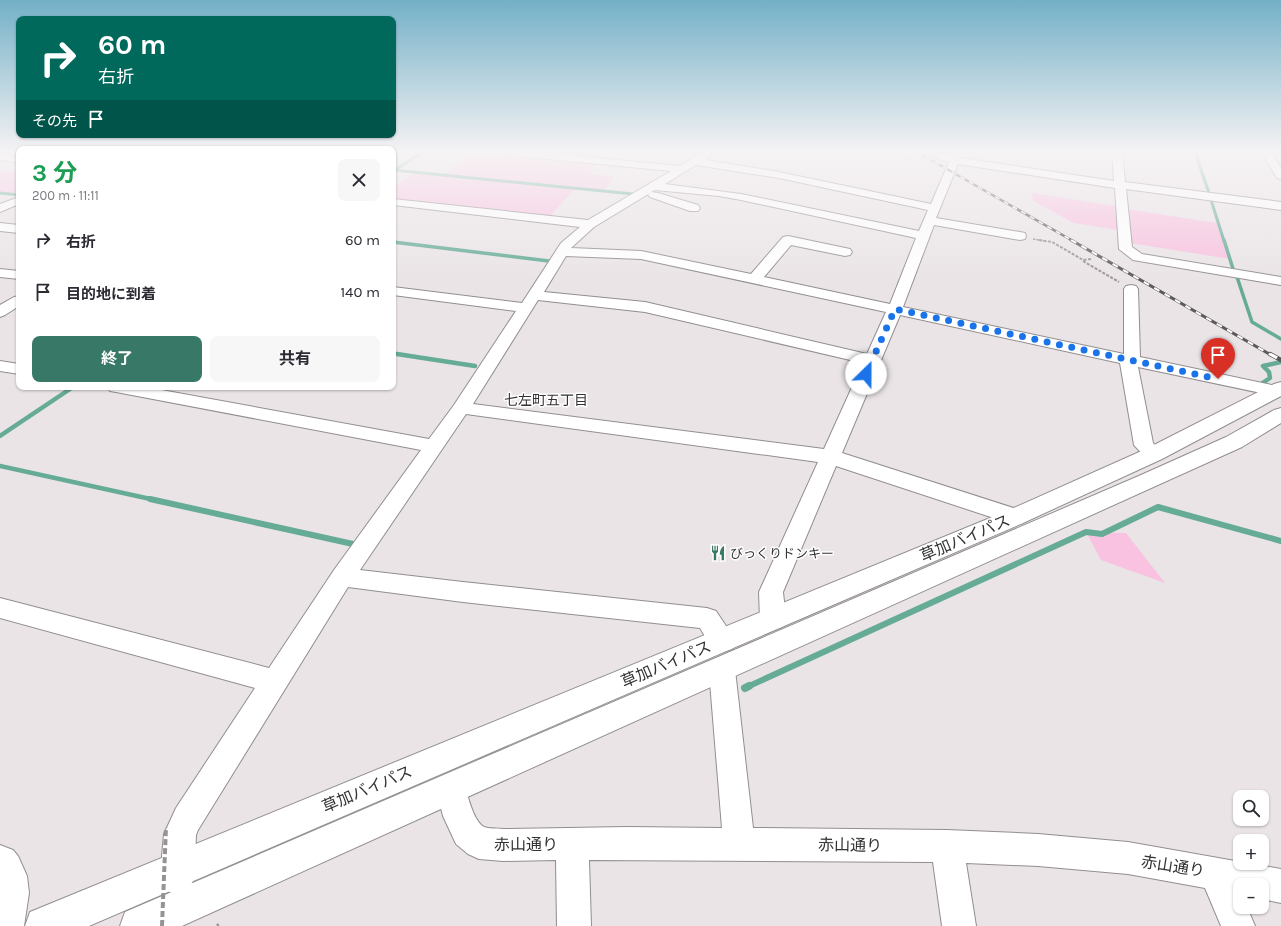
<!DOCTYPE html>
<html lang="ja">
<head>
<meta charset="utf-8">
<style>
	body { margin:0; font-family:Karla,"Noto Sans JP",sans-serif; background:#f7f7f7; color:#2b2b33; height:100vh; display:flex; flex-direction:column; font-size:15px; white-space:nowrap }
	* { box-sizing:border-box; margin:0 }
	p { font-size:13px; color:#7c7c81 }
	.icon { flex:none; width:22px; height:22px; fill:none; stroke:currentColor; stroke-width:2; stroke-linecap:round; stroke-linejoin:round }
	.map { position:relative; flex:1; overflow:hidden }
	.panel { position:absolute; left:16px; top:146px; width:380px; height:244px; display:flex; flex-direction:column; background:#fff; border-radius:8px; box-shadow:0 1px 3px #0004 }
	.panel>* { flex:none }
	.hud { position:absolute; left:16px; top:16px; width:380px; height:122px; border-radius:8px; box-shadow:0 1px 3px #0004; background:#00695c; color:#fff; overflow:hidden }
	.buttons { position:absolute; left:1233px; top:790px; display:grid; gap:8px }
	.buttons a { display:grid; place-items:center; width:36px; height:36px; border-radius:8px; background:#fff; box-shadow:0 1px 3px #0004; font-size:20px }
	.pin { position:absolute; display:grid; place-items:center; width:34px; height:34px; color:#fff; margin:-41px -17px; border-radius:50% 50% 50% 0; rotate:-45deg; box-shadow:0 0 4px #0007 }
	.pin .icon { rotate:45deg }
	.me { position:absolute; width:44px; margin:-22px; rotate:23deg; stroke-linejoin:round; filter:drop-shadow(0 0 3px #0008) }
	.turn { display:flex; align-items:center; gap:14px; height:84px; padding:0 16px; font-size:18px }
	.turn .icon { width:52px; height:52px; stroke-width:2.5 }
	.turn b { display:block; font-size:28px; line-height:34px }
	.then { display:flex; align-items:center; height:38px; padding:0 16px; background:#0003; gap:8px; font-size:15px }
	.round { display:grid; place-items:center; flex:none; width:42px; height:42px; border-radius:8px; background:#f7f7f7 }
	.overview { display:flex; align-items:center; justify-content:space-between; height:68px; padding:0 16px }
	h1 { font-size:24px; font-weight:700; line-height:30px; color:#1e9e55 }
	.cta { display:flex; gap:8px; margin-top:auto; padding:8px 16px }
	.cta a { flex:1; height:46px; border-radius:8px; background:#387867; color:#fff; font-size:16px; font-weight:700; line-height:46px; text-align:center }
	.cta a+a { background:#f7f7f7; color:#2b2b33 }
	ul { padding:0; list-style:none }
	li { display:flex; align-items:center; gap:12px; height:52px; padding:0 16px }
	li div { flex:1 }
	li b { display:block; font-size:15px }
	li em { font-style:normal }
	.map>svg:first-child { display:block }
</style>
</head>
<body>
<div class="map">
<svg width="1281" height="926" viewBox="0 0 1281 926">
	<rect width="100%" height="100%" fill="#eae4e7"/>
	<g fill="#f8c2e0">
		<path d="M473 153 598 164 589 174 614 177 603 191 576 188 550 216 393 199V188L416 172 444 175Z"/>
		<path d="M19 167V194L0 192V171L7 172Z"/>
		<path d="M1032 193 1115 206 1118 230 1074 223 1033 201Z"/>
		<path d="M1127 209 1217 223 1230 259 1130 243Z"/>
		<path d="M1086 532 1126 533 1165 583 1101 560Z"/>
	</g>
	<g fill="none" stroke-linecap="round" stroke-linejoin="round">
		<g stroke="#65ab96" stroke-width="3">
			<path d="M770 152 787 153"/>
			<path d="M1195 152 1210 196"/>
			<path d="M393 170 633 194"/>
			<path d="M395 170 423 152"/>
			<path d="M0 193 19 195"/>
			<path d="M1211 200 1224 241"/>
		</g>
		<g stroke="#65ab96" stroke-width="3.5">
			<path d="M1224 240 1234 272"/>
			<path d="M393 242 549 261"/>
			<path d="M1237 277 1252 322 1281 339"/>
			<path d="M393 353 403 355"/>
		</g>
		<g stroke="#65ab96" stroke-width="4.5">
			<path d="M397 354 475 366"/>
			<path d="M1261 384 1270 378 1269 372 1263 366 1281 362"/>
			<path d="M0 436 73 387"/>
			<path d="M0 466 155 500"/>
		</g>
		<g stroke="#65ab96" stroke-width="6">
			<path d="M150 499 353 544"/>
			<path d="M747 687 1086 532 1102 534 1158 507 1281 541"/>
		</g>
		<path stroke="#65ab96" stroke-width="8" d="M745 688 749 686"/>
		<g stroke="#928e90" stroke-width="2">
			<g id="minor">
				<path d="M500 152H535L680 166 703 152H715L705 160 779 172 931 204 949 162 938 159 928 152H940L951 156 953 152H963L961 158 1114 181 1112 152H1122L1125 182 1281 202V210L1126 189 1132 247 1142 254 1281 277V285L1133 260 1119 249 1115 188 958 164 936 218 1020 232 1025 233 1026 236 1025 239 1020 240 934 225 903 307 1124 354V289L1126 286 1131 285 1136 286 1138 289 1140 357 1281 387V395L1275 396 1138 367 1153 443 1164 454 1161 459 1154 460 1147 459 1134 445 1120 363 900 315 842 453 1023 511 1026 517 1023 523 1015 525 836 466 783 592 786 620 782 627 773 630 764 627 760 620 759 592 818 462 466 414 360 570 463 582 707 608 716 611 736 641 732 649C712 656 709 642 700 628L463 602 348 587 198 830 196 835 194 878 189 890 177 895 165 890 160 878 164 834 176 808 255 688 0 618V598L269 668 334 570 421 450 116 392 110 391 107 387H145L429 439 454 405 516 311 393 295V287L522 303 561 243 580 227 393 205V199L588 220 671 171 505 155ZM696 165 779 178 928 210 919 231 741 194 665 184ZM655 190 719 196 741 200 916 238 890 304 764 277 791 245 845 256 850 255 852 252 850 249 788 236 783 237 751 274 641 251 571 248 594 227 650 193 648 195 650 197 690 211H698L700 208 698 205 658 193 651 192ZM566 256 641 259 886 312 867 354 645 302 544 292ZM538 300 645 312 863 363 824 449 473 404Z"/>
				<path d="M898 152H927C922 157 903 157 898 152Z"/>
				<path d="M1261 152H1271L1281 168V179L1277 178Z"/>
				<path d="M0 154 19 157V163L0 160Z"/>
				<path d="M19 197V204L0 212V204Z"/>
				<path d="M0 223 19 225V233L0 231Z"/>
				<path d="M0 269 19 271V279L0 277Z"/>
				<path d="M19 296V306L5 315 0 317V305L14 297Z"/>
				<path d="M0 361 19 364V374L0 371Z"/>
				<path d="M722 658 731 662 735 670 753 828 947 830 1038 834 1128 842 1281 869V903L1262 899V885H1240V907H1247L1255 926H1221L1205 888 1128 874 1038 866 966 863 976 926H942L933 862 589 860 591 926H557L556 860 503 861 479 859 468 854 456 844 443 816 436 789 440 778 451 774 462 778C467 791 472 820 484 827 489 829 497 828 503 829L627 827 722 828 709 670 713 662Z"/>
			</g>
		</g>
		<g stroke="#928e90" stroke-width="2">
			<path id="major" d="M0 845 13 850 18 856 27 876 29 893 24 926H0Z"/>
		</g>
		<g stroke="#928e90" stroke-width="2">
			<g id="highway">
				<path d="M1281 382V396L1162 459 1023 523 89 926H25L30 912 1007 511 1146 449 1274 384Z"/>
				<path d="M1281 408V423L1242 447 182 926H120L125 912 1141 475 1226 437 1274 410Z"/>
			</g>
		</g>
		<path stroke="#979294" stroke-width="1.5" stroke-dasharray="2.5 1" stroke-linecap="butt" d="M1033 239 1045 241"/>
		<g stroke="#979294" stroke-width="2" stroke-dasharray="3 1.5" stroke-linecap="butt">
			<path d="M1039 240 1052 242 1083 260 1091 259"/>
			<path d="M1083 261 1119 282"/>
		</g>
		<path stroke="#979294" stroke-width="4" stroke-dasharray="6 3" stroke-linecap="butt" d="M217 926 219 925"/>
		<use href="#minor" fill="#fff" fill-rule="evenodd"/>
		<use href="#major" fill="#fff" fill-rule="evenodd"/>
		<use href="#highway" fill="#fff" fill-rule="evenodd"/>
		<g stroke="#5c595a" stroke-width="2.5">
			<path id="rail-far2" d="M917 152 1073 241"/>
		</g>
		<g stroke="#5c595a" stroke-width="3">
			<path id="rail-far1" d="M1071 240 1271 355"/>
		</g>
		<g stroke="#5c595a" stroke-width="4.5">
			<path id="rail" d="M1270 354 1281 360"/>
		</g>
		<use href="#rail-far2" stroke="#fff" stroke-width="1.5" stroke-dasharray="5" stroke-linecap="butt"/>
		<use href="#rail-far1" stroke="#fff" stroke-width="2" stroke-dasharray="6" stroke-linecap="butt"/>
		<use href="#rail" stroke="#fff" stroke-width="3" stroke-dasharray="8" stroke-linecap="butt"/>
		<path stroke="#979294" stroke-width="4" stroke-dasharray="6 3" stroke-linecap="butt" d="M162 926 166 827"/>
	</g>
	<linearGradient id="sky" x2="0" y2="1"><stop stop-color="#73b0c7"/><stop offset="0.54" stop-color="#f6f3f4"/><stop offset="1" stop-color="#f6f3f4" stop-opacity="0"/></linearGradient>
	<rect width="1281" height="282" fill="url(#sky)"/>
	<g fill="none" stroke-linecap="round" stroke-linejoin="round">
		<path stroke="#1a73e8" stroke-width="7" stroke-dasharray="0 12.6" d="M866 374 895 309 1218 379"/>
	</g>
	<defs>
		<g id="restaurant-bare" transform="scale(1.2)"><path d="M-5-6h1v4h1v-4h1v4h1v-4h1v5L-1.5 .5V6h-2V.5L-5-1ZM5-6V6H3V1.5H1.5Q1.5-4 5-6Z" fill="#387867" stroke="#fff" stroke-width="2.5" paint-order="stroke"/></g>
	</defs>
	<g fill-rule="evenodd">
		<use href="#restaurant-bare" x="718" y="553"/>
	</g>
	<g text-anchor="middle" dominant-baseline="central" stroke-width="3" stroke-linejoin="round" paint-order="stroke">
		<g font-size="13" fill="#333132" stroke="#fff" text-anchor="start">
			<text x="730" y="553">びっくりドンキー</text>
		</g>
		<g font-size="14" fill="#333132" stroke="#fff">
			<text x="546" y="400">七左町五丁目</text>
		</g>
		<g font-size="16" fill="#333132" stroke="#fff">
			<text transform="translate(965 538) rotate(-23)">草加バイパス</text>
			<text transform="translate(666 664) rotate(-23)">草加バイパス</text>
			<text transform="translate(367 789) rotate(-23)">草加バイパス</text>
			<text x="526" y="844">赤山通り</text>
			<text transform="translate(850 845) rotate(1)">赤山通り</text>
			<text transform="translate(1173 866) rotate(9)">赤山通り</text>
		</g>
	</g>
</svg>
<div class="buttons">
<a><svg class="icon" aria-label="search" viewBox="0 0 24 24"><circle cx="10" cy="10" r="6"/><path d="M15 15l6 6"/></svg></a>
<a>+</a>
<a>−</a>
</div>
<div class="pin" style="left:1218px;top:379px;background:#d93025"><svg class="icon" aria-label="arrive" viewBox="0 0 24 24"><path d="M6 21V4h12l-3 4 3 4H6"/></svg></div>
<svg class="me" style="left:866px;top:374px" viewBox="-20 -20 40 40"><circle r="19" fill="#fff"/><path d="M0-13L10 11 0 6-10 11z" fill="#1a73e8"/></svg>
<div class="hud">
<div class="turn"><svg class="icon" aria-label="right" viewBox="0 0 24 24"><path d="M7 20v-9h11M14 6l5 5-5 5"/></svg><div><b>60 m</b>右折</div></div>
<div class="then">その先<svg class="icon" aria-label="arrive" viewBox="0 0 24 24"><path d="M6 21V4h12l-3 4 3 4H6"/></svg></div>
</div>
<section class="panel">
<div class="overview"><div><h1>3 分</h1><p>200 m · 11:11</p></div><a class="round"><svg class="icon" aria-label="close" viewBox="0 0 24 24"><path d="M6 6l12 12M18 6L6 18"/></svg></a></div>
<ul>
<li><svg class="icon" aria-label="right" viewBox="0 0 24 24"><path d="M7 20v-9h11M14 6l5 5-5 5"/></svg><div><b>右折</b></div><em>60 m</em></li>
<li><svg class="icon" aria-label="arrive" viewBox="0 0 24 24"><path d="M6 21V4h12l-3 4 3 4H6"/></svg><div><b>目的地に到着</b></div><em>140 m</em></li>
</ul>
<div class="cta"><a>終了</a><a>共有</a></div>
</section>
</div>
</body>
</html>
